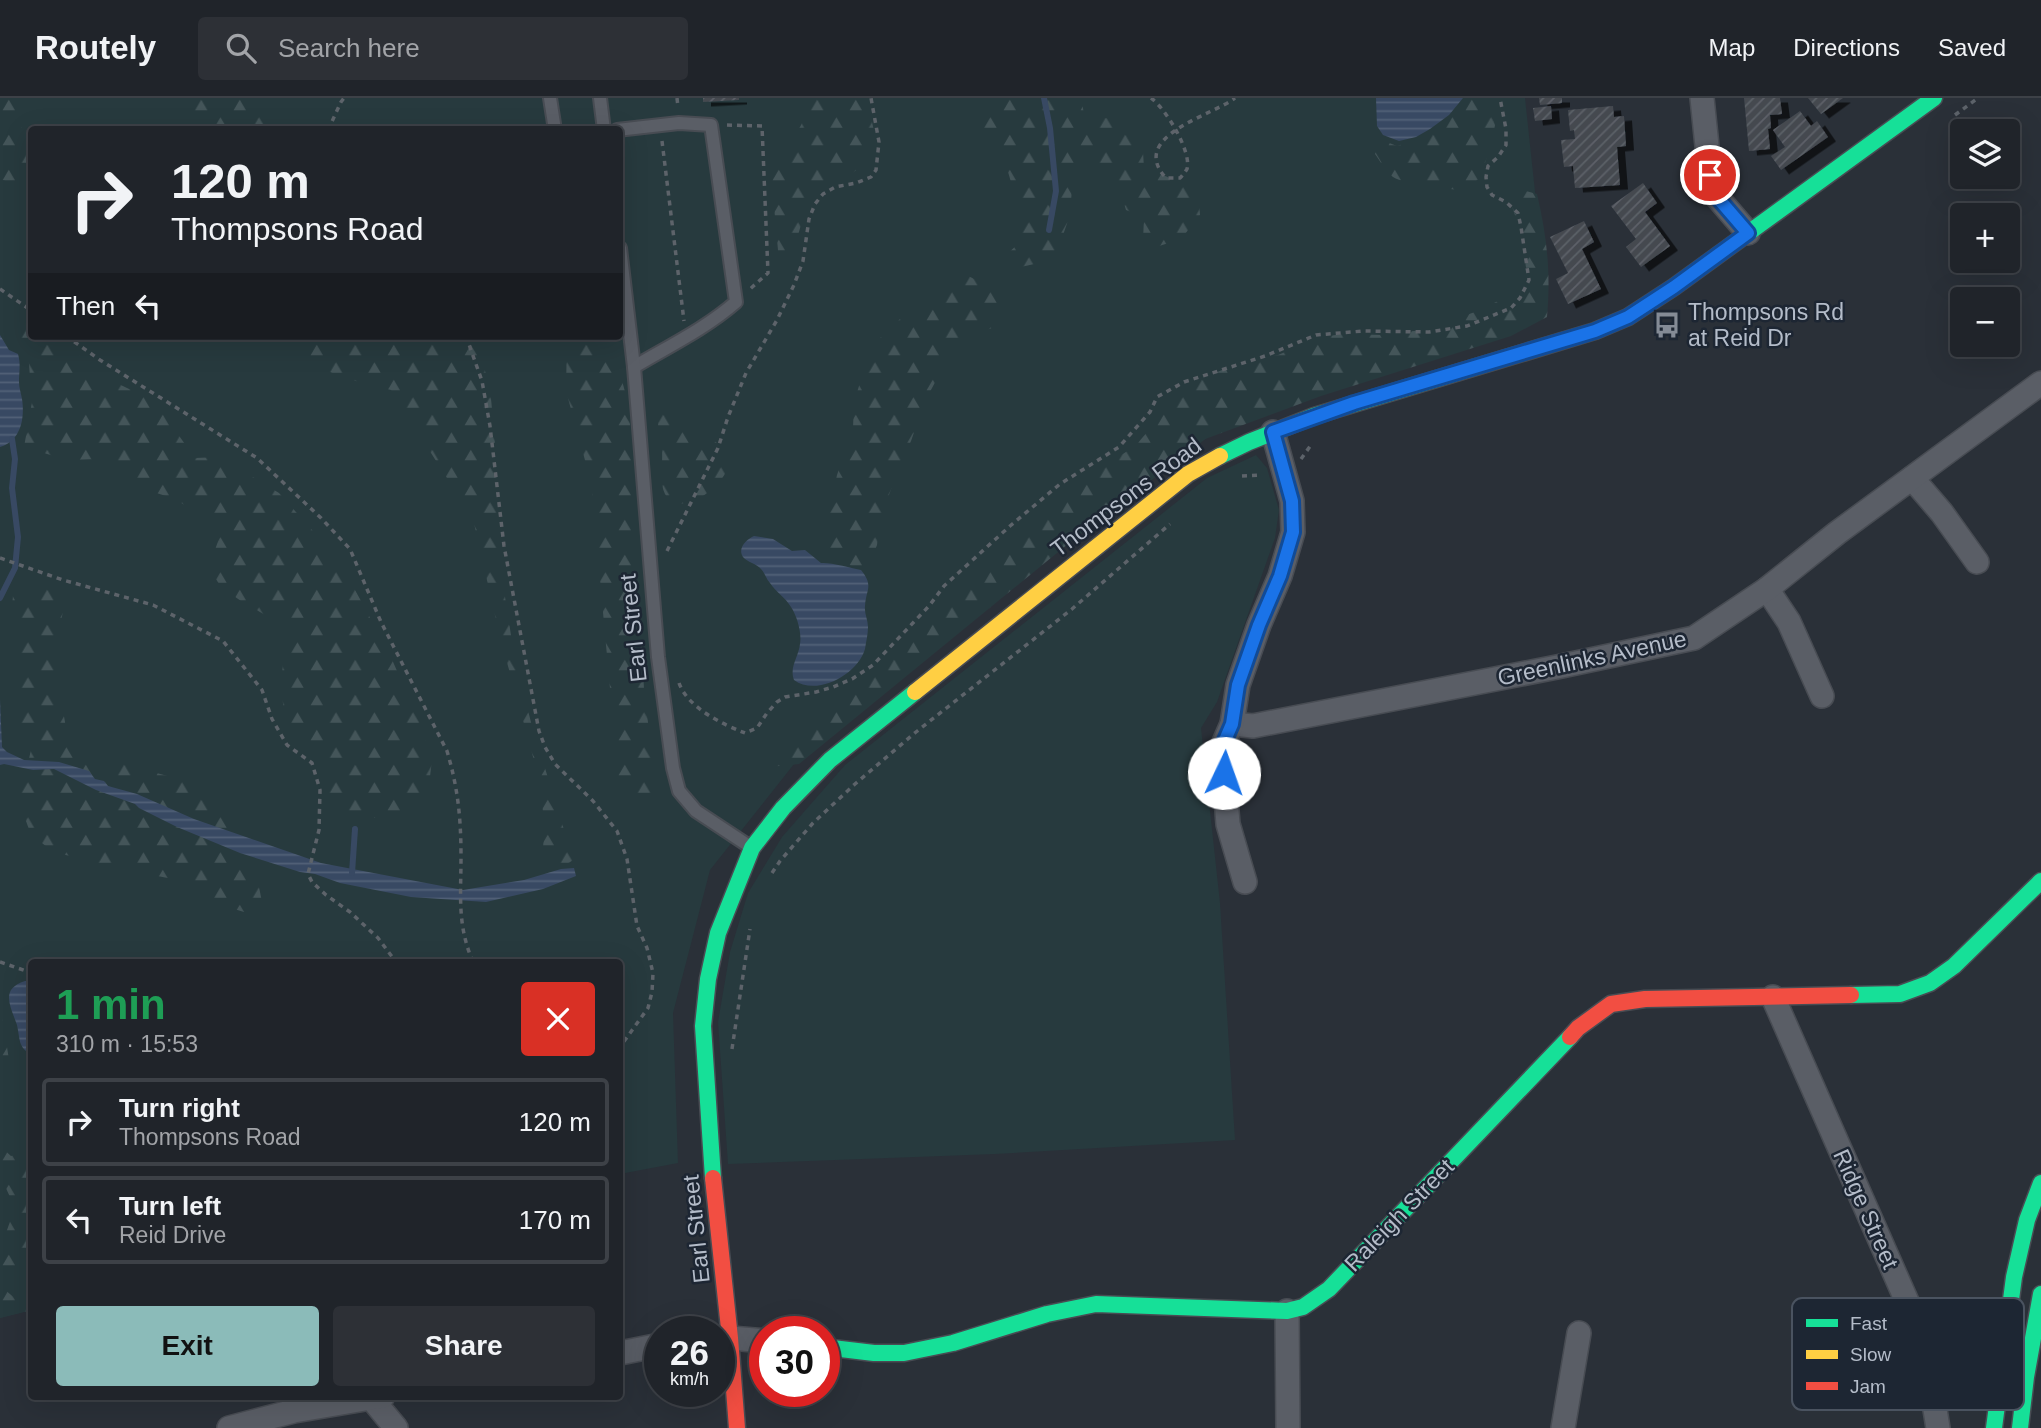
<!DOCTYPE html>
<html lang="en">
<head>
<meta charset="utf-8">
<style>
	body { margin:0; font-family:Arial,sans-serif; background:#2d3036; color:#f1f3f6; height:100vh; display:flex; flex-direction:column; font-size:26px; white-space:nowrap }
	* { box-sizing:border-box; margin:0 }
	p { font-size:23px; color:#a2a4a8 }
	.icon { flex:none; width:38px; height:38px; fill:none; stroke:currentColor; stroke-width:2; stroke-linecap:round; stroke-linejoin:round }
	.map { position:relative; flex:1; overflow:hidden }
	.side { position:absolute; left:28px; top:861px; width:595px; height:441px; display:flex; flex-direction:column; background:#20242a; border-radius:7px; box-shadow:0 7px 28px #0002,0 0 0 2px #3d4147 }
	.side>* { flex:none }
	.banner { position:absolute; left:28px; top:28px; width:595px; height:214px; border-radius:7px; box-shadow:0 7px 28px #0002,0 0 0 2px #3d4147; background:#20242a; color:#f1f3f6; overflow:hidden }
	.fabs { position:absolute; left:1950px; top:21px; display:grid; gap:14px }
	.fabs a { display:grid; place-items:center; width:70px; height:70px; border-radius:7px; background:#20242a; box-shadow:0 7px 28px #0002,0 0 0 2px #3d4147; font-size:35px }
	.speed { position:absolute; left:644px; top:1218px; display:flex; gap:14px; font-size:35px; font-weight:700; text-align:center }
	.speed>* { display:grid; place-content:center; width:91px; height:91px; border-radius:50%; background:#20242a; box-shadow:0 7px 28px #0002,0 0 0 2px #3d4147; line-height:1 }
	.speed small { font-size:18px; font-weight:400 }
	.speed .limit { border:10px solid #d22; background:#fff; color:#111 }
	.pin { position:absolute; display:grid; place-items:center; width:60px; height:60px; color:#fff; margin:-30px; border:4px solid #fff; border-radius:50%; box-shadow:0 2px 7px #0007 }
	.me { position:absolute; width:77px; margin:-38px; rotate:3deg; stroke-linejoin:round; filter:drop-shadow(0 0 5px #0008) }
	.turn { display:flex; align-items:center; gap:24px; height:147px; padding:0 28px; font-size:32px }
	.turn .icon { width:91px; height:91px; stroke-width:2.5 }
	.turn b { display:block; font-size:49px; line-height:60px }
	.then { display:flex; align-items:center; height:66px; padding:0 28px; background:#0003; gap:14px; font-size:26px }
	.round { display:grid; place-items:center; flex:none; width:74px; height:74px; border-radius:7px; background:#2d3036 }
	.head { display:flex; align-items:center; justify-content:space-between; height:119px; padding:0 28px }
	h1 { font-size:42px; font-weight:700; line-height:52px; color:#1e9e55 }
	.cta { display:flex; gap:14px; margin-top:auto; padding:14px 28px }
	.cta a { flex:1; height:80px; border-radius:7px; background:#8bbbb9; color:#111; font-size:28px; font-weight:700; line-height:80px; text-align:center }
	.cta a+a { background:#2d3036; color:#f1f3f6 }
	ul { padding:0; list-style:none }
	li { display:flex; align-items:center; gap:21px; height:88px; margin:0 14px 10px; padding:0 14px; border:4px solid #3d4147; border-radius:7px }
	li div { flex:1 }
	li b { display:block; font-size:26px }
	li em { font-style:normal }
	header { display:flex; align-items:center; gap:42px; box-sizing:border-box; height:98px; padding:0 35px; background:#20242a; border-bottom:2px solid #3d4147 }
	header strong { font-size:33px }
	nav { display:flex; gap:38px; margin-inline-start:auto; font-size:24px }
	.search { width:490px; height:63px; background:#2d3036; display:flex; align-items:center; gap:18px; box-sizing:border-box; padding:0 24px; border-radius:7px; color:#a2a4a8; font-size:26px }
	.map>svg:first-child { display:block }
</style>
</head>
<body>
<header>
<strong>Routely</strong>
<div class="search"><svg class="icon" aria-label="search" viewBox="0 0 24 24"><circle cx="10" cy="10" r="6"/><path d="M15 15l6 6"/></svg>Search here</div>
<nav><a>Map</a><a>Directions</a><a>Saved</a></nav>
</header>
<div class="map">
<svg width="2041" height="1330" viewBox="0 0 2041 1330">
	<defs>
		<pattern id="forest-firs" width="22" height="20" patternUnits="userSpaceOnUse" patternTransform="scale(1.75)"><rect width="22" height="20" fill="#273a3e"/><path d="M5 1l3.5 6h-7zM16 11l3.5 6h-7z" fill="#445559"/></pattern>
		<pattern id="water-rules" width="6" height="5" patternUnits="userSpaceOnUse" patternTransform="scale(1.75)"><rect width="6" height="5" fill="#384963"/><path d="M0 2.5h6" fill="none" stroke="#526178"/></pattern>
		<pattern id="building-hatch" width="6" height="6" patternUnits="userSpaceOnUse" patternTransform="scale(1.75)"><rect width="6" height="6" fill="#444950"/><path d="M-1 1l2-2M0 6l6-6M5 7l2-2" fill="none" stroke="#5d6168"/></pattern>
		<filter id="shadow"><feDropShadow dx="8" dy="4.5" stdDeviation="0" flood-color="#0009"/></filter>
	</defs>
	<rect width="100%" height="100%" fill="#2a3038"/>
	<g fill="#273a3e" fill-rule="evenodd">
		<path d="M0 0H1525L1545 187 1220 330 915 562 802 656 710 772 673 915 678 1065 620 1076V864H32L31 1212 0 1220ZM32 32H620V238H32Z"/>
		<path d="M1256 357 1267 370 1279 412 1275 440 1217 604 1201 630 1220 805 1235 1042 995 1056 728 1066 718 924 730 854 748 795 782 739 845 667 1207 380Z"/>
	</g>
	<g fill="url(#forest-firs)">
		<path d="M0 0H21V28L31 47V92L0 81Z"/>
		<path d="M187 0H269L270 31H189Z"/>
		<path d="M805 0H862L868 6 874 33 870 59 853 75 830 81 809 99 788 172 780 174 772 86 773 64 800 29 806 17Z"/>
		<path d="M984 0H1081L1085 21 1097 19 1130 23 1143 54 1144 70 1194 89 1199 104 1200 117 1181 141 1153 150 1143 143 1144 119 1126 112 1119 89 1106 65 1073 76 1070 117 1057 154 1039 165 1007 172 997 165 1017 147C1019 117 1013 81 1000 52 996 45 985 40 983 32 979 23 980 8 984 0Z"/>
		<path d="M1468 0H1487L1495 27 1492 44 1480 80 1462 93C1445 89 1406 87 1393 79 1386 74 1380 63 1375 56L1379 41 1397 48C1422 40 1454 23 1468 0Z"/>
		<path d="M1518 91 1537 96C1547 139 1551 175 1547 219L1511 238 1321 298 1189 347 799 666 769 669 778 658 815 622 839 603 859 583 887 567 919 532 942 501 995 458 1068 390 1134 349 1176 302 1202 281 1233 267 1278 257 1320 239 1344 236 1382 237 1422 232 1478 213 1524 190 1528 179 1516 120 1510 103Z"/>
		<path d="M966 177C993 190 998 196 1002 226L974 237 946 264 925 303 911 343 896 378 880 421 877 447 868 470 852 468 831 461 827 451 826 431 832 400 837 377 853 330 854 304 864 272 876 244 901 220 926 203 940 189Z"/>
		<path d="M9 224 31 227 32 238H51L60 247 78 256 100 277 154 303 195 360 220 359 279 395 328 450 353 488 390 557 422 630 432 662 429 687 419 705 388 720H360L336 709 327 692 332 671 315 647 285 619 281 592 283 564 298 543 277 524 241 503 221 489 209 470 219 440 203 417 172 400 138 389 124 374 98 361 67 362 24 349 32 304 28 254 8 238Z"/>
		<path d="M360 238H473L476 244 490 289 498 379 503 486 515 563 532 628 565 735 581 750C571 771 561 768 542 762L545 725 535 666 500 539 473 421 391 292 348 281 299 262 317 244Z"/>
		<path d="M567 238H614L619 272 629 308 644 591 657 700 647 716 636 698 619 688 591 384 566 293Z"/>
		<path d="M659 310C685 317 707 336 727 354 728 357 730 361 729 364 728 386 680 423 665 396 659 384 663 367 662 353 660 337 656 327 659 310Z"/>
		<path d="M14 485H41L66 497 57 545 59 591 67 635 89 660 124 666 193 685 216 709 256 774 264 814H244L208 803 173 781 121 771 54 754 31 737 21 709 20 699 31 652 19 622V565L12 510Z"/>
		<path d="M0 903 9 962 0 965Z"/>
		<path d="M0 1048 11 1058 31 1052V1148L18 1163 4 1191 17 1202H31L32 1212 0 1220V1147L3 1143 15 1110 0 1077Z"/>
	</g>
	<g fill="url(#water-rules)">
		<path d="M1376 0H1463L1449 17 1430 31 1416 39 1399 43 1383 37 1377 28Z"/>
		<path d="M0 237 9 252 18 256C21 266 19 274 19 284 19 290 21 295 22 301 25 320 21 343 0 349Z"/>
		<path d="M754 438 773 441 792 453 805 452 821 465C829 464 852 470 861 472 874 488 866 491 865 508 864 515 868 522 868 529 868 536 866 544 865 551 858 576 817 599 794 582 789 569 799 558 800 546 802 535 797 518 791 509 785 499 776 494 770 485 766 481 765 475 761 471 757 466 747 464 743 459 737 450 747 441 754 438Z"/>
		<path d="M0 601 2 649 7 654 24 662 59 664 89 673 95 681 104 683 108 688 137 696 194 721 321 765 463 792 524 782 561 771 574 770 576 778 543 791 486 804 411 799 340 785 315 776 300 774 240 755 177 729 139 710 135 706 96 692 54 671 33 672 4 666 0 667Z"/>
		<path d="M25 883H31V956C18 950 20 940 17 927 10 907 0 891 25 883Z"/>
	</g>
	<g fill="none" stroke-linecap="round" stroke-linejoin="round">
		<g stroke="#384963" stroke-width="6">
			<path d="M1044 0 1050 30 1056 93 1049 132"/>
			<path d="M0 500 15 470 18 439 12 390 15 361 12 341"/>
			<path d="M352 775 355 731"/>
		</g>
	</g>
	<g fill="url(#building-hatch)" filter="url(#shadow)">
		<path d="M703 0H739V2L703 4Z"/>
		<path d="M1539 0H1562V5L1540 7Z"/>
		<path d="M1744 0H1780L1782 16 1770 17 1771 30 1768 31 1770 51 1749 53Z"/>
		<path d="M1808 0H1843L1821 16Z"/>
		<path d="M1551 8 1552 21 1535 23 1533 10Z"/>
		<path d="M1613 8 1614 19 1624 18 1626 48 1617 49 1620 87 1575 90 1573 68 1564 69 1561 42 1575 41 1574 32 1570 33 1568 12Z"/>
		<path d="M1800 13 1811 28 1817 23 1828 39 1781 72 1771 58 1785 49 1773 32Z"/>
		<path d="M1643 85 1657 105 1645 114 1670 148 1641 169 1626 149 1636 141 1611 108Z"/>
		<path d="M1584 123 1594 144 1582 151 1601 191 1568 206 1556 181 1568 175 1550 139Z"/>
	</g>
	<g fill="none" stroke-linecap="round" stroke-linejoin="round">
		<g stroke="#484c53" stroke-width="16">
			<g id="lane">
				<path d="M550 0 555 32"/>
				<path d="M600 0 604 32"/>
				<path d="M617 32 679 25 711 27 736 204C705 231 669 248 634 269"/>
				<path d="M620 150 634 269 658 559 673 670 679 693 696 713 752 750"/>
			</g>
		</g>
		<g stroke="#484c53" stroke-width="26">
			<g id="street">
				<path d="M1702 0 1710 77 1717 99 1748 135"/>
				<path d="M1912 380 1942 415 1977 464"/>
				<path d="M1767 491 1789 524 1822 598"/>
				<path d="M1232 626 1253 628 1557 569 1694 540 1767 491 1837 435 2041 285"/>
				<path d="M1245 784 1228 726 1222 649 1232 626 1238 587 1259 527 1280 478 1293 434 1292 403 1273 334"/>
				<path d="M1773 899 1916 1224 1926 1256 1938 1330"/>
				<path d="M1287 1213 1288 1330"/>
				<path d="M719 1239 765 1243"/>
				<path d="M620 1255 660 1247"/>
				<path d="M372 1301 396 1330"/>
				<path d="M229 1330 294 1313 383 1298"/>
				<path d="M1563 1330 1579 1235"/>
			</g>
		</g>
		<g stroke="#484c53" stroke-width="19">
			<g id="fast">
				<path d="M1220 358 1249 344 1314 318 1595 233 1628 219 1674 189 1934 0"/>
				<path d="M1851 897 1900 896 1930 885 1954 868 2041 783"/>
				<path d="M713 1080 703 928 708 881 718 835 752 750 783 710 830 662 915 594"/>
				<path d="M824 1249 874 1255H904L953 1245 1047 1216 1096 1206 1287 1213 1303 1209 1329 1191 1570 939"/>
				<path d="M1994 1330 2014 1179 2027 1122 2041 1085"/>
				<path d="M2020 1330 2026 1279 2041 1196"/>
			</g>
		</g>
		<g stroke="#484c53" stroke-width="19">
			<path id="slow" d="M915 594 1188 376 1220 358"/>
		</g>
		<g stroke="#484c53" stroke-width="19">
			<g id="jam">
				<path d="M1570 939 1578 930 1611 906 1645 901 1851 897"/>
				<path d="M713 1080 730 1240 737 1330"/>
			</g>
		</g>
		<g stroke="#5d636a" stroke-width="3.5" stroke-dasharray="5 5" stroke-linecap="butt">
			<path d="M677 0 678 9"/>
			<path d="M1151 0C1165 10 1192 53 1187 71 1185 74 1183 77 1180 80H1166C1127 38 1214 17 1235 0"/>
			<path d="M1955 17 1978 0"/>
			<path d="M727 27 762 28 768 175 750 191"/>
			<path d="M328 32 341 4 344 0"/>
			<path d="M662 43 684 223"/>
			<path d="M0 191 32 213"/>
			<path d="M66 238 100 262 257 360 321 420 350 451 381 524 447 653C458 690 461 720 461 759 461 798 457 827 473 864"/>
			<path d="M466 238 482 283 490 328 504 448 539 633 545 649 555 666 593 703 617 733 627 761 637 828 647 850 653 875 652 894 648 910 620 949"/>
			<path d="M1301 361 1311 347"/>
			<path d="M1242 378 1262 377"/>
			<path d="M667 453 718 350 728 319 746 275 777 222 794 187 803 163 809 121 815 106 823 96 835 89 856 85 871 79 876 72 879 44 871 0"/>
			<path d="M0 460 63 482 153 507 223 543 262 592 272 621 287 647 312 665 320 692 319 732 308 776 312 784 326 797 350 814 378 840 396 864"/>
			<path d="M679 585C688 610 722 626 745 635L757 630 767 615 777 604 785 599 816 594 833 589 852 581 873 567 929 508 944 488 1010 428 1060 386 1119 349 1150 314 1157 299 1184 284 1265 258 1316 237 1363 233 1429 234 1467 228 1511 210 1520 200 1529 182 1521 129 1518 115 1506 104 1492 97 1487 89 1486 79 1488 68 1498 59 1506 47V31L1500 0"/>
			<path d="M772 775 780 763 813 725 855 686 916 634 1072 511 1170 426"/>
			<path d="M0 864 32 875"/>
			<path d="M732 951 750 831"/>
		</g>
		<use href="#lane" stroke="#5a5e66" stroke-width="12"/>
		<use href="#street" stroke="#5a5e66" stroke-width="23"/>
		<use href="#fast" stroke="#16e098" stroke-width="16"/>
		<use href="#slow" stroke="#ffcf43" stroke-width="16"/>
		<use href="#jam" stroke="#f24e42" stroke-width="16"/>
	</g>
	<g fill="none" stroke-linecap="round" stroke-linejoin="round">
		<g stroke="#114b97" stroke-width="18">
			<path id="route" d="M1224 675 1222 649 1232 626 1238 587 1259 527 1280 478 1293 434 1292 403 1273 334 1354 305 1595 233 1628 219 1674 189 1748 135 1717 99 1710 77"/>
		</g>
		<use href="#route" stroke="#1a73e8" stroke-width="12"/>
	</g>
	<defs>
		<g id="bus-bare" transform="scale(2.1)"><path d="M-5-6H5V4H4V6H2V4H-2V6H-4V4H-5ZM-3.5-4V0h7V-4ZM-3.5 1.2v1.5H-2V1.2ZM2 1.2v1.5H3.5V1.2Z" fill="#848b96" stroke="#1d2633" stroke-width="2.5" paint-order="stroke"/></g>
	</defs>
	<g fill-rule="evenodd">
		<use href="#bus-bare" x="1667" y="227"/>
	</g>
	<g text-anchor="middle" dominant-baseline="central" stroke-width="5" stroke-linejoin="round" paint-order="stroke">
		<g font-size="23" fill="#b4bcc9" stroke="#1d2633" text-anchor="start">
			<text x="1688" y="214">Thompsons Rd<tspan x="1688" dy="26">at Reid Dr</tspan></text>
		</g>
		<g font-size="23" fill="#b4bcc9" stroke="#1d2633">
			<text transform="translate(1126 399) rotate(-37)">Thompsons Road</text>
			<text transform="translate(633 530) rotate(-96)">Earl Street</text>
			<text transform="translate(1592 560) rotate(-12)">Greenlinks Avenue</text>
			<text transform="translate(1866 1111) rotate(66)">Ridge Street</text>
			<text transform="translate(1399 1117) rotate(-46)">Raleigh Street</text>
			<text transform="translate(696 1131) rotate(-96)">Earl Street</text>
		</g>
	</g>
	<rect x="1792" y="1200" width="232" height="112" rx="10" fill="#1d2633" stroke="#4a5360" stroke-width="2"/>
	<rect x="1806" y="1221" width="32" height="8" fill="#16e098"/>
	<rect x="1806" y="1252" width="32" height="9" fill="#ffcf43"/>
	<rect x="1806" y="1284" width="32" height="8" fill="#f24e42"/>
	<g font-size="19" fill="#b4bcc9">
		<text x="1850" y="1232">Fast</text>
		<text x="1850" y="1263">Slow</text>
		<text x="1850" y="1295">Jam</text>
	</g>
</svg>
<div class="fabs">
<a><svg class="icon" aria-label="layers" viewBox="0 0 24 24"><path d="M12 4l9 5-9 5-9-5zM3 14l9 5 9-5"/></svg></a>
<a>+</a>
<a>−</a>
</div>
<div class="speed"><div>26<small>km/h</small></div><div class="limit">30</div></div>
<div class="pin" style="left:1710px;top:77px;background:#d93025"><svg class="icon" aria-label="arrive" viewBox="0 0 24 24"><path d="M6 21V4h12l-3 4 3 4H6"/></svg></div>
<svg class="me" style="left:1224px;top:675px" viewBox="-20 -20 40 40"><circle r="19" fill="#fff"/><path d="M0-13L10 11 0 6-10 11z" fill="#1a73e8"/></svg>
<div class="banner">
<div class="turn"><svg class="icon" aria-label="right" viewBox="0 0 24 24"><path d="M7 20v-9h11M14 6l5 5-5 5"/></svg><div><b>120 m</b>Thompsons Road</div></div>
<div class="then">Then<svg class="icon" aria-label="left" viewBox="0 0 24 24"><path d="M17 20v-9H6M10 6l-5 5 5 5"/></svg></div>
</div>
<section class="side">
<div class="head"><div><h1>1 min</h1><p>310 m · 15:53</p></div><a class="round" style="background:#d93025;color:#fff"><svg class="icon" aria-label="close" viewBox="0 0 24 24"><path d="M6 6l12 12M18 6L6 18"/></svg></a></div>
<ul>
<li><svg class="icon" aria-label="right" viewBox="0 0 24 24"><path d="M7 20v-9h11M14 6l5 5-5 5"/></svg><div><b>Turn right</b><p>Thompsons Road</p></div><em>120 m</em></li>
<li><svg class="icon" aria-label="left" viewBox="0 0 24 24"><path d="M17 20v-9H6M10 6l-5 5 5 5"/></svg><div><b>Turn left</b><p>Reid Drive</p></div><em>170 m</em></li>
</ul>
<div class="cta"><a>Exit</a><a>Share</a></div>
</section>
</div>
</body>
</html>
